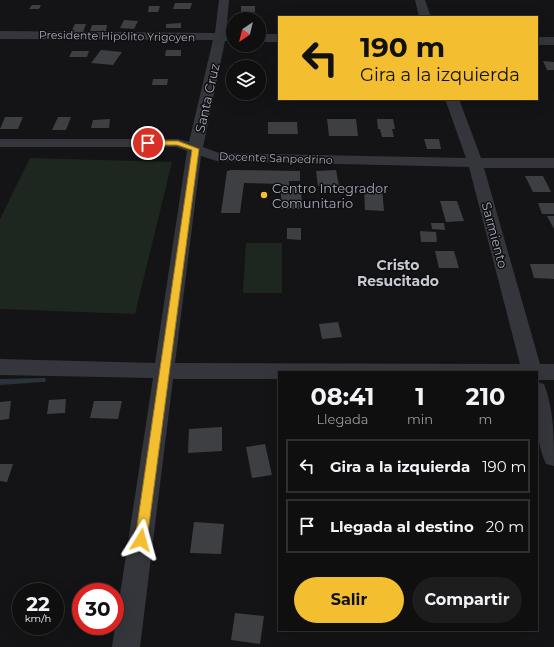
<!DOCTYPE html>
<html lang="es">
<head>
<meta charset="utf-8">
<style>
	body { margin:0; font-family:Montserrat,sans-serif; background:#1d1d1e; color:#f1f3f6; height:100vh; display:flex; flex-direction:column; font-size:15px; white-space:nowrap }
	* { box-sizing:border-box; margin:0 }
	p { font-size:13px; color:#9b9c9f }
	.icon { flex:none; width:22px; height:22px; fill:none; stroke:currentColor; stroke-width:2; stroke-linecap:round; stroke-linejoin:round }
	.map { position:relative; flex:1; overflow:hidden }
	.drawer { position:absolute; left:278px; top:371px; width:260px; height:260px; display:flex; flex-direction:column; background:#0f0f10; border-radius:0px; box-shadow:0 4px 16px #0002,0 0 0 1px #2f2f30 }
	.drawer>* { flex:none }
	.top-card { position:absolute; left:278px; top:16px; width:260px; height:84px; border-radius:0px; box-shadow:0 4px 16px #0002,0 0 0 1px #2f2f30; background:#f3be30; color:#111; overflow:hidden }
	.needle { width:26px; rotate:215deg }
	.controls { position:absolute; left:226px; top:12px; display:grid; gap:8px }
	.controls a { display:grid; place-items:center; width:40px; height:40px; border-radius:50%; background:#0f0f10; box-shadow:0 4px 16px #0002,0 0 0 1px #2f2f30; font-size:20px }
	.speed { position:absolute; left:12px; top:583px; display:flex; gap:8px; font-size:20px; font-weight:700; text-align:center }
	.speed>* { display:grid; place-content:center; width:52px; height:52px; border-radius:50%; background:#0f0f10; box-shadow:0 4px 16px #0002,0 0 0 1px #2f2f30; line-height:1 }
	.speed small { font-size:10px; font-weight:400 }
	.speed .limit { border:6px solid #d22; background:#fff; color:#111 }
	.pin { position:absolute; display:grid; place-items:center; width:34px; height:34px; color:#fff; margin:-17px; border:2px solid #fff; border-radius:50%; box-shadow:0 1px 4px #0007 }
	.me { position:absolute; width:44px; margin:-22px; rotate:8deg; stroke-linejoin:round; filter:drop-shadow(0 0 3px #0008) }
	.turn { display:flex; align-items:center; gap:14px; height:84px; padding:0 16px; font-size:18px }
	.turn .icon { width:52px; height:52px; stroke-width:2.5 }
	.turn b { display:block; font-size:28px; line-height:34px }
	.eta { display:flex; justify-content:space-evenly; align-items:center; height:68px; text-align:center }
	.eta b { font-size:24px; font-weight:700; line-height:28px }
	.primary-button { display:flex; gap:8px; margin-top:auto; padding:8px 16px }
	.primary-button a { flex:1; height:46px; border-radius:24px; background:#f3be30; color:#111; font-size:16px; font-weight:700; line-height:46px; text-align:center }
	.primary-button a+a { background:#1d1d1e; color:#f1f3f6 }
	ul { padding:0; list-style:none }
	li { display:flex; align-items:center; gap:12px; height:54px; margin:0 8px 6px; padding:0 8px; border:2px solid #2f2f30; border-radius:0px }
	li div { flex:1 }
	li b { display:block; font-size:15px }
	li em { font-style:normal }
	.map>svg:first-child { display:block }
</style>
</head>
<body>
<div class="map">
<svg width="554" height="647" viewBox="0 0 554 647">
	<rect width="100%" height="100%" fill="#141416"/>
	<g fill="#1e2620">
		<path d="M30 158 172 162 135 314 0 309V219Z"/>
		<path d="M246 243H282V293H243Z"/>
	</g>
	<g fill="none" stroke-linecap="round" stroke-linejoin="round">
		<path fill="#2a323a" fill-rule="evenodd" d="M43 378H45L46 380 45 382H43L0 385V379Z"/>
	</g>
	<g fill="#3e3f43">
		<path d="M175 3H192L190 9H173Z"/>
		<path d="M32 5H41L39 9H29Z"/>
		<path d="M149 6H160L158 12H148Z"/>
		<rect x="241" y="6" width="14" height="6"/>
		<path d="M239 14H252V19H238Z"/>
		<path d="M124 20 138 21 134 29 120 28Z"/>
		<path d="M181 23V28H166V24Z"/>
		<path d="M75 24H86L83 32H71Z"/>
		<path d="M92 25H107L106 31H90Z"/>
		<path d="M101 50 122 52 113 65 91 63Z"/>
		<path d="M166 50H181V56H165Z"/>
		<path d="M72 51H89L87 57H69Z"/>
		<path d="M543 61 554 62V70H547Z"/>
		<path d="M153 79H168L167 85H152Z"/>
		<path d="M5 117H23L18 129H0Z"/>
		<path d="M58 117H71L66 130H52Z"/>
		<path d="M110 119 109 128H91L93 120Z"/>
		<path d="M327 119H356L358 136H329Z"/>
		<path d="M377 119H393L395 129H392L394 137H382L380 129H378Z"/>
		<path d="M268 122H297L298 134H268Z"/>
		<path d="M424 139H439L441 149H427Z"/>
		<path d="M231 170 300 171V181H289V185H301L302 209H281V185H284L281 184 244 183 240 213H221L227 171Z"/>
		<path d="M336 170 339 186H318L316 171Z"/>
		<path d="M525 176H543L551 192H533Z"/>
		<path d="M364 188H382L384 211 365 210Z"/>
		<path d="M440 201H457L464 221 446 222Z"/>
		<path d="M538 203H554V214H542Z"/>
		<path d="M547 216H554V229Z"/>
		<path d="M431 223H444L445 230 432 229Z"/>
		<path d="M287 228H301V240L287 239Z"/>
		<path d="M420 231 436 232 437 242H421Z"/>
		<path d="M435 251H454L459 268H439Z"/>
		<path d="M530 264H554V279L534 278Z"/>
		<path d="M338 322 342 337 322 339 319 324Z"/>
		<path d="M66 399 65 413 47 414 49 400Z"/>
		<path d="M11 401 9 419 0 420V402Z"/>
		<path d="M94 401H122L118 419 90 418Z"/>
		<path d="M222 427V451L188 453 189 429Z"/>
		<path d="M265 444 272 475 252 478 246 447Z"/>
		<path d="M0 464H13L7 482 0 481Z"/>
		<path d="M194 522 224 524 221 554 190 553Z"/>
		<path d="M235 613 264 616 260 644 231 640Z"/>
	</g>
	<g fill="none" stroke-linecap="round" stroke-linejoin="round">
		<g fill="#35363b" fill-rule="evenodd">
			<path d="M219 0H229L226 33H233V41H225L203 147 219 153 466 158 445 99H459L481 158H554V168H484L540 364H554V380H537V372H279V379H173L140 647H112L153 378 0 375V359L155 363 187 151 176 147H0V139H178L189 142 213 40 0 39V31L215 33ZM201 156 217 161 469 167 520 364 175 363Z"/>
			<path d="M415 0H425L431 17H419Z"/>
			<rect x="259" y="34" width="20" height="8"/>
			<rect x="537" y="37" width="17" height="8"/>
			<path d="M537 382 544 384C554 409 554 439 554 466L546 464C534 438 537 409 537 382Z"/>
		</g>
	</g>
	<path fill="#f3be30" stroke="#9e7c1f" d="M146 141H178L199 149 147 540 145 543 141 545 137 543 135 540 192 150 177 145H148L145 143Z"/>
	<circle fill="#f3be30" stroke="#0f0f11" stroke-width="1.5" cx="264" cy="195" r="4"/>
	<g text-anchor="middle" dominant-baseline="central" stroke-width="3" stroke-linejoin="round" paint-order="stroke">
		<g font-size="11" fill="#a6aab6" stroke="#0f0f11">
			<text transform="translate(117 36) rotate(1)">Presidente Hipólito Yrigoyen</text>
			<text transform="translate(276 158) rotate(2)">Docente Sanpedrino</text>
		</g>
		<g font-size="13" fill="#a6aab6" stroke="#0f0f11">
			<text transform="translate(207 98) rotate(-77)">Santa Cruz</text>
			<text transform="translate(495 235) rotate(75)">Sarmiento</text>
		</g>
		<g font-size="13" fill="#a6aab6" stroke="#0f0f11" text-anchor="start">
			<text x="272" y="188">Centro Integrador<tspan x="272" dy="15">Comunitario</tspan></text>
		</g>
		<g font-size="14" font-weight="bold" fill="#c7c9d2" stroke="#0f0f11">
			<text x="398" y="265">Cristo<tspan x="398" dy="16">Resucitado</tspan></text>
		</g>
	</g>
</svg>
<div class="controls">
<a><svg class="needle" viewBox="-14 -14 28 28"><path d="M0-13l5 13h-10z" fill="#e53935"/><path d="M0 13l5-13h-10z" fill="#9b9c9f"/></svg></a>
<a><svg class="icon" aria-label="layers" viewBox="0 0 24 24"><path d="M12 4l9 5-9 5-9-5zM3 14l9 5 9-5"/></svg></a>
</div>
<div class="speed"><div>22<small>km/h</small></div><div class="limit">30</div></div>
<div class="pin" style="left:148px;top:143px;background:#d93025"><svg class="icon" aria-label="arrive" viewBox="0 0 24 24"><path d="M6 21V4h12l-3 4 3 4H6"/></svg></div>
<svg class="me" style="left:141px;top:540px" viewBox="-20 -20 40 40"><path d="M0-17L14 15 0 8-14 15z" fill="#f3be30" stroke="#fff" stroke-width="4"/></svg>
<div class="top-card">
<div class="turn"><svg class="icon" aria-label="left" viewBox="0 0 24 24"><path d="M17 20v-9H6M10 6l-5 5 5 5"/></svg><div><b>190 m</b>Gira a la izquierda</div></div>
</div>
<section class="drawer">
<div class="eta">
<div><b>08:41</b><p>Llegada</p></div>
<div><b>1</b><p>min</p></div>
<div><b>210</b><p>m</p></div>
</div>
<ul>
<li><svg class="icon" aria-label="left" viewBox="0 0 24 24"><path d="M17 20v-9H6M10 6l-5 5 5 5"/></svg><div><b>Gira a la izquierda</b></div><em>190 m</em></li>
<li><svg class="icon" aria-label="arrive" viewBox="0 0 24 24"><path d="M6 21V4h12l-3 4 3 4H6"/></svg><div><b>Llegada al destino</b></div><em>20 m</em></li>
</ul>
<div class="primary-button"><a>Salir</a><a>Compartir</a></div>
</section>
</div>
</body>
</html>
